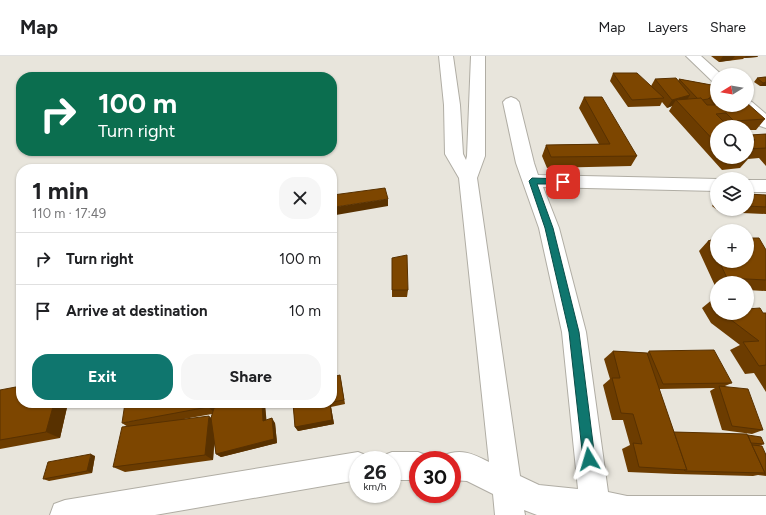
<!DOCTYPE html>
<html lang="en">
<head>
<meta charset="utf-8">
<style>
	body { margin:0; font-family:Figtree,sans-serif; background:#f6f6f6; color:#202124; height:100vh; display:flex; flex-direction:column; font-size:15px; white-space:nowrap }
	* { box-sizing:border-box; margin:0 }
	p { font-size:13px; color:#757577 }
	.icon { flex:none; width:22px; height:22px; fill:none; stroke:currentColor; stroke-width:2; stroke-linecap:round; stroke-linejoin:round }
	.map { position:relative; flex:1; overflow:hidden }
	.side { position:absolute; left:16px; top:108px; width:321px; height:244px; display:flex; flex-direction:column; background:#fff; border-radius:16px; box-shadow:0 1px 3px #0004 }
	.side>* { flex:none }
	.banner { position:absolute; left:16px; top:16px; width:321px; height:84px; border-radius:16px; box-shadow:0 1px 3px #0004; background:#0b6e4f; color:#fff; overflow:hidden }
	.needle { width:26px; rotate:259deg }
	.fabs { position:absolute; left:710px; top:12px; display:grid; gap:8px }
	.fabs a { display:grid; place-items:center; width:44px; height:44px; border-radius:50%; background:#fff; box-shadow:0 1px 3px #0004; font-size:20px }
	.speed { position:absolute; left:349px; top:395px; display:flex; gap:8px; font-size:20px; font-weight:700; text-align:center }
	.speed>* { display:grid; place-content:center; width:52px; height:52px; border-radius:50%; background:#fff; box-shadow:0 1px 3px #0004; line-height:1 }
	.speed small { font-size:10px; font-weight:400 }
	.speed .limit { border:6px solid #d22; background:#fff; color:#111 }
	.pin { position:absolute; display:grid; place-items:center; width:34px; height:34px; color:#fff; margin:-17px; border-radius:8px; box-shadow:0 2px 6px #0006 }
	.me { position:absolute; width:44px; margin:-22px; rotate:353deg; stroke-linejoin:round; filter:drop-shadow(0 0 3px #0008) }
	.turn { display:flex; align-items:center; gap:14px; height:84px; padding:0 16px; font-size:18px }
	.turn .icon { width:52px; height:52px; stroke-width:2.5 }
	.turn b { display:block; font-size:28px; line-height:34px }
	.round { display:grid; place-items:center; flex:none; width:42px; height:42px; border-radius:16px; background:#f6f6f6 }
	.summary { display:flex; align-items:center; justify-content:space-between; height:68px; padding:0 16px }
	h1 { font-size:24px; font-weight:700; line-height:30px }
	.button { display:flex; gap:8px; margin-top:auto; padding:8px 16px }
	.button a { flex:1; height:46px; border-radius:16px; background:#0f766e; color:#fff; font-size:16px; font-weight:700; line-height:46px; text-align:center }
	.button a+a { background:#f6f6f6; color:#202124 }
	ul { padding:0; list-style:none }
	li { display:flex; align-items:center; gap:12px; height:52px; padding:0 16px; border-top:1px solid #e0e0e0 }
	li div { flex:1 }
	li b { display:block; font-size:15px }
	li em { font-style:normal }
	header { display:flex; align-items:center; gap:24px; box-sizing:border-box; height:56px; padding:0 20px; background:#fff; border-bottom:1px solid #e0e0e0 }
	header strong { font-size:19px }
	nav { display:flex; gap:22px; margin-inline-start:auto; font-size:14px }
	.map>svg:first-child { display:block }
</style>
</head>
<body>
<header>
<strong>Map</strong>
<nav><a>Map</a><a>Layers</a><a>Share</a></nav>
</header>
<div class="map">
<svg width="766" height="459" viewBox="0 0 766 459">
	<rect width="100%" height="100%" fill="#e8e5dc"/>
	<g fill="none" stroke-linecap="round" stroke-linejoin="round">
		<g stroke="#b0ada4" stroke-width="2">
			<g id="street">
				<path d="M439 0H453L460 49 463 98 466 104 467 100 471 0H485V100L477 122 520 420 539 429 578 433 562 276 539 172 516 107 503 46 506 43 511 41 516 43 519 46 534 107 538 119 718 123 717 135 543 131 559 172 586 276 608 436 627 440H766V459H537L524 454 525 459H495L493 438 467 425 452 424V404H440L442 400C460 392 472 397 489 406L459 122 445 98 444 49Z"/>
				<path d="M686 0H701L722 19H717V26L712 25Z"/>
				<path d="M747 44 752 46 766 58V72L760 70 739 49H747Z"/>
				<rect x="747" y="124" width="19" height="12"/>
				<path d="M358 396 368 400 370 404H358V424L155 459H50L54 448 65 444Z"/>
				<path d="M392 396H418L428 400 430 404H418V424H392V404H380L382 400Z"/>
			</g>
		</g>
		<use href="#street" fill="#fff" fill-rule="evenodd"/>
	</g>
	<g fill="#6c3c00" fill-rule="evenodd">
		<path d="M711 0H758L757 1 744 2 743 3 719 6Z"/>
		<path d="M613 17 651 30 655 23 678 25 679 23 717 30V49L765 63 756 74H747V71H717V101H747V82L750 79 766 78V110L759 102 748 103 740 112 722 114 669 55 672 50 667 52 662 46 660 50 628 51 610 25Z"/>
		<path d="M766 21V30H760L754 26 757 22Z"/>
		<path d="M584 41 637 100 631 110 547 112 542 100 546 89 599 88 579 52Z"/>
		<path d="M747 138 766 139V158L720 156 712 150 717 143V153H747Z"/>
		<path d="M717 182V205H747L766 194V235L747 234V227H717V232H716L699 195 708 185Z"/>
		<path d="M392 209 408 234 407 241H392Z"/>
		<path d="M713 243H717V257H766V336L754 317 745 318 730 294 740 289 711 267 702 252Z"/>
		<path d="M613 295 647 297 649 295 732 327 725 330 763 374 752 378 722 374 710 335 715 332 659 333 674 376 748 379 764 388 759 390 766 399V420L758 419 753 420 676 418H675L628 416 622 393 630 389 623 364H612L603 329 610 323 604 303Z"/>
		<path d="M332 321 341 324 345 348 331 351 334 368 298 375 295 371 293 347H332Z"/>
		<path d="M0 334 21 347H68L60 382 0 393Z"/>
		<path d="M215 347V351L265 349 266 364 275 367 277 387 221 401 216 398 214 386 213 404 125 416 113 411 128 371 122 367ZM212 358 211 362 184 363Z"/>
		<path d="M95 400 92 417 49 425 43 423Z"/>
	</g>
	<g fill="#583100">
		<path d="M723 0H735L732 4 719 6Z"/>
		<path d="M746 0H758L757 1 744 2Z"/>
		<path d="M766 26V30H760L763 27Z"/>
		<path d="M690 39 685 47 676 44 672 50 667 52 672 44Z"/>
		<path d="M388 143V150L336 159 335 151Z"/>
		<path d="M54 347H68L60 382 46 376Z"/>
		<path d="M208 347H215V357L208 351Z"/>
		<path d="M262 347H264L265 349 267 369 263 365Z"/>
		<path d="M330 347 331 351 334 368 298 375 295 371Z"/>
		<path d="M209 360 216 366 213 404 205 399Z"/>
		<path d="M272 362 275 367 277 387 221 401 216 398Z"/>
		<path d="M91 398 95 400 92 417 87 415Z"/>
	</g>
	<g fill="#7d4600" stroke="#583100">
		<path d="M613 17H637L664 42 632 44Z"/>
		<path d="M765 21H766V26L763 27 757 22Z"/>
		<path d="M676 22 690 39 672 44 655 23Z"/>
		<path d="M679 23 717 30V42H709L708 43 702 44 701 42 698 43Z"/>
		<path d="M584 41H602L637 100 551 101 546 89 610 88Z"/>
		<path d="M701 42 707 49H715L709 42H717V49H747V47L765 63 734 65 726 57 716 58 729 71H717V88L676 44Z"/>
		<path d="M766 78V92L747 93V85L755 84 750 79Z"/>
		<path d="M747 99 750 101 731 103 729 101H747Z"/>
		<path d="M385 132 388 143 335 151 333 139Z"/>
		<path d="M747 138 766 139V151L747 150Z"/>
		<path d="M717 182V202L708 185Z"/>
		<path d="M747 182H759L766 194V224L727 222 719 205H747Z"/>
		<path d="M407 199 408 234H392V202Z"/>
		<path d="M713 243H717V249Z"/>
		<path d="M760 252 763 257H766V309L759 310 743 286 759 285 722 257H747V253Z"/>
		<path d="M714 294 732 327 663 328 649 295Z"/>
		<path d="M613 295 647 297 687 414 639 411 633 387 642 388 633 358 621 357 612 322H620Z"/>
		<path d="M340 319 344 344 332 346V321Z"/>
		<path d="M21 330V347H54L46 376 0 384V334Z"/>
		<path d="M719 330 748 333 763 374 732 370Z"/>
		<path d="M125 347H208V351L122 367Z"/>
		<path d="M233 347H262L263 365 272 362 274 383 216 398 211 362 214 352Z"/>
		<path d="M293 347H330L332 364 295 371Z"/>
		<path d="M209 360 205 399 113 411 122 371Z"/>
		<path d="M674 376 747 378 765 417 685 415 684 414H687Z"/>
		<path d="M748 379 761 381 764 388 751 387Z"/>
		<path d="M752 389 762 390 766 399V418H764L765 417Z"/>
		<path d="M91 398 87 415 43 423 48 406Z"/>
	</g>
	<path fill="#0f766e" stroke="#0a4d48" d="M532 122 563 123 567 126 563 128H537L553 172 579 276 595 403 593 407 589 409 585 407 583 403 569 276 545 172 529 125Z"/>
</svg>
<div class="fabs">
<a><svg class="needle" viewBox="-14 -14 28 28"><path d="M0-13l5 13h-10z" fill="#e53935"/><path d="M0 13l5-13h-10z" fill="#757577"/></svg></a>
<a><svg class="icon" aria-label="search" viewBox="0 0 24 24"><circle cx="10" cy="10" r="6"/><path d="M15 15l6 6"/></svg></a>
<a><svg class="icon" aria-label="layers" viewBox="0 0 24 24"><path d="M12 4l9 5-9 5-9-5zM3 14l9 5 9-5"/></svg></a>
<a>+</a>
<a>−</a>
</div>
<div class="speed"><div>26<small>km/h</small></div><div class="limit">30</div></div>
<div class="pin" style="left:563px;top:126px;background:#d93025"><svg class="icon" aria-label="arrive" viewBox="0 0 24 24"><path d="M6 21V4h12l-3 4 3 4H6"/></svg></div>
<svg class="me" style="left:589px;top:403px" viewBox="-20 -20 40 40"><path d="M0-17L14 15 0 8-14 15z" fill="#0f766e" stroke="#fff" stroke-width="4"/></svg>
<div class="banner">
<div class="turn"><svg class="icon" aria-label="right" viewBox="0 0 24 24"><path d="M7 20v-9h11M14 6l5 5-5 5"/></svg><div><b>100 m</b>Turn right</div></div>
</div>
<section class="side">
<div class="summary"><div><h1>1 min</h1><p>110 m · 17:49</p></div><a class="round"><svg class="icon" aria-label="close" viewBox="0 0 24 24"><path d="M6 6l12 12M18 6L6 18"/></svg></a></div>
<ul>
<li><svg class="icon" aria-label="right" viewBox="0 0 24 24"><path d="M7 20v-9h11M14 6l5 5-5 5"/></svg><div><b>Turn right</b></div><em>100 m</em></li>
<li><svg class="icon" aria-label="arrive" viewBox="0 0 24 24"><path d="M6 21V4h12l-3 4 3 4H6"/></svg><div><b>Arrive at destination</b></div><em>10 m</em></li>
</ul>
<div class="button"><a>Exit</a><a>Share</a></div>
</section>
</div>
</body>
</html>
